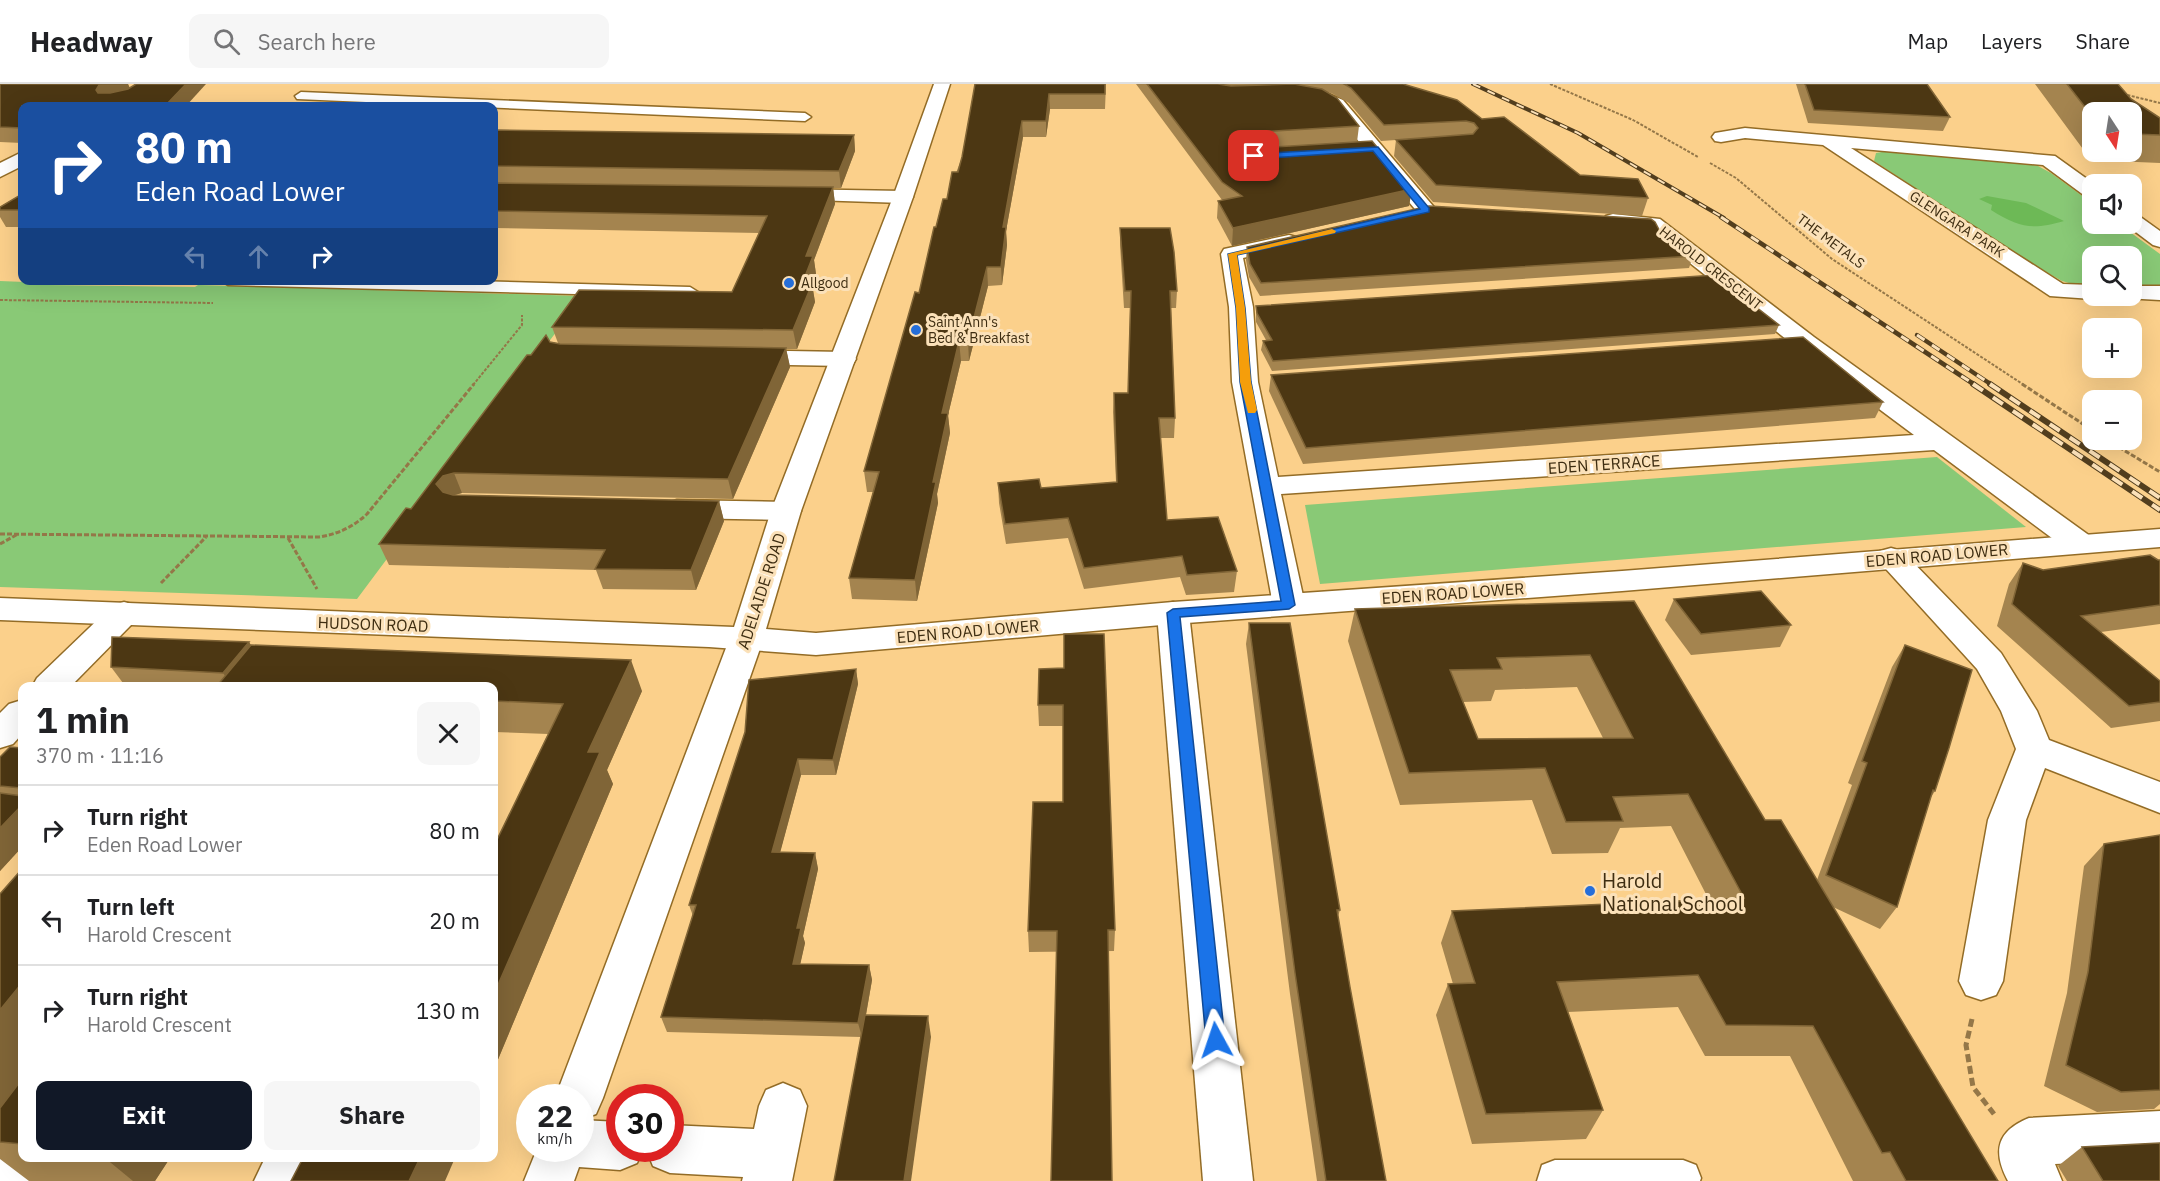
<!DOCTYPE html>
<html lang="en">
<head>
<meta charset="utf-8">
<style>
	body { margin:0; font-family:"IBM Plex Sans",sans-serif; background:#f6f6f6; color:#202124; height:100vh; display:flex; flex-direction:column; font-size:22px; white-space:nowrap }
	* { box-sizing:border-box; margin:0 }
	p { font-size:20px; color:#757577 }
	.icon { flex:none; width:33px; height:33px; fill:none; stroke:currentColor; stroke-width:2; stroke-linecap:round; stroke-linejoin:round }
	.map { position:relative; flex:1; overflow:hidden }
	.drawer { position:absolute; left:18px; top:598px; width:480px; height:480px; display:flex; flex-direction:column; background:#fff; border-radius:12px; box-shadow:0 6px 24px #0002 }
	.drawer>* { flex:none }
	.hud { position:absolute; left:18px; top:18px; width:480px; height:183px; border-radius:12px; box-shadow:0 6px 24px #0002; background:#1a4fa0; color:#fff; overflow:hidden }
	.needle { width:39px; rotate:168deg }
	.controls { position:absolute; left:2082px; top:18px; display:grid; gap:12px }
	.controls a { display:grid; place-items:center; width:60px; height:60px; border-radius:12px; background:#fff; box-shadow:0 6px 24px #0002; font-size:30px }
	.speed { position:absolute; left:516px; top:1000px; display:flex; gap:12px; font-size:30px; font-weight:700; text-align:center }
	.speed>* { display:grid; place-content:center; width:78px; height:78px; border-radius:50%; background:#fff; box-shadow:0 6px 24px #0002; line-height:1 }
	.speed small { font-size:15px; font-weight:400 }
	.speed .limit { border:9px solid #d22; background:#fff; color:#111 }
	.pin { position:absolute; display:grid; place-items:center; width:51px; height:51px; color:#fff; margin:-26px; border-radius:12px; box-shadow:0 3px 9px #0006 }
	.me { position:absolute; width:66px; margin:-33px; rotate:355deg; stroke-linejoin:round; filter:drop-shadow(0 0 4px #0008) }
	.turn { display:flex; align-items:center; gap:21px; height:126px; padding:0 18px; font-size:27px }
	.turn .icon { width:78px; height:78px; stroke-width:2.5 }
	.turn b { display:block; font-size:42px; line-height:51px }
	.lanes { display:flex; align-items:center; height:57px; padding:0 18px; background:#0003; justify-content:center; gap:30px; direction:ltr }
	.lanes .off { opacity:.35 }
	.round { display:grid; place-items:center; flex:none; width:63px; height:63px; border-radius:12px; background:#f6f6f6 }
	.head { display:flex; align-items:center; justify-content:space-between; height:102px; padding:0 18px }
	h1 { font-size:36px; font-weight:700; line-height:45px }
	.cta { display:flex; gap:12px; margin-top:auto; padding:12px 18px }
	.cta a { flex:1; height:69px; border-radius:12px; background:#111827; color:#fff; font-size:24px; font-weight:700; line-height:69px; text-align:center }
	.cta a+a { background:#f6f6f6; color:#202124 }
	ul { padding:0; list-style:none }
	li { display:flex; align-items:center; gap:18px; height:90px; padding:0 18px; border-top:2px solid #e0e0e0 }
	li div { flex:1 }
	li b { display:block; font-size:22px }
	li em { font-style:normal }
	header { display:flex; align-items:center; gap:36px; box-sizing:border-box; height:84px; padding:0 30px; background:#fff; border-bottom:2px solid #e0e0e0 }
	header strong { font-size:28px }
	nav { display:flex; gap:33px; margin-inline-start:auto; font-size:21px }
	.search { width:420px; height:54px; background:#f6f6f6; display:flex; align-items:center; gap:15px; box-sizing:border-box; padding:0 21px; border-radius:12px; color:#757577; font-size:22px }
	.map>svg:first-child { display:block }
</style>
</head>
<body>
<header>
<strong>Headway</strong>
<div class="search"><svg class="icon" aria-label="search" viewBox="0 0 24 24"><circle cx="10" cy="10" r="6"/><path d="M15 15l6 6"/></svg>Search here</div>
<nav><a>Map</a><a>Layers</a><a>Share</a></nav>
</header>
<div class="map">
<svg width="2160" height="1097" viewBox="0 0 2160 1097">
	<rect width="100%" height="100%" fill="#fbd08b"/>
	<g fill="#89c976">
		<path d="M1893 66 2009 76 2038 82 2051 89 2092 119V140H2119L2160 170V203H2132V172H2092V202H2079L2062 197 2032 180 1874 77 1876 69Z"/>
		<path d="M0 197 49 199 47 201 195 203 198 201 583 212 357 515 0 503Z"/>
		<path d="M1937 373 2026 443 1320 500 1305 421Z"/>
	</g>
	<path fill="#6db956" d="M1987 112 2026 119 2064 137C2032 146 2020 144 1991 126L1992 121 1979 115Z"/>
	<g fill="none" stroke-linecap="round" stroke-linejoin="round">
		<g stroke="#936c26" stroke-width="3">
			<g id="service">
				<path d="M301 8 805 29 811 33 805 37 297 15 295 12Z"/>
				<path d="M220 196H435L690 203 698 208 690 213 228 201Z"/>
				<path d="M265 1074H303L292 1097H254Z"/>
				<path d="M1555 1076H1683L1696 1081 1701 1094 1700 1097H1537L1542 1081Z"/>
			</g>
		</g>
		<g stroke="#936c26" stroke-width="3">
			<g id="minor">
				<path d="M1326 9 1343 16 1433 122 1436 126 1433 130H1419L1331 24 1318 14 1320 10Z"/>
				<path d="M1745 44 2055 72 2094 100 2092 114 2085 112 2043 81 1851 64 2063 200 2092 201V212H2101L2092 215 2050 212 1823 61 1745 54 1721 58 1715 57 1712 53 1715 49Z"/>
				<path d="M22 68V82L0 93V79Z"/>
				<path d="M790 105 903 107 910 109 913 113 910 117 903 119 783 115 780 111 783 107Z"/>
				<path d="M1613 130 1660 135 1814 253 2090 452 2094 459 2090 466 2079 468 2068 466 1934 366 1281 410 1305 521 1300 528 1289 531 1278 528 1273 521 1232 298 1229 223 1221 170 1224 165 1289 151 1296 153 1300 157 1296 161 1243 174 1253 223 1258 298 1278 393 1914 351 1796 263 1647 145 1606 140 1603 136 1606 132Z"/>
				<path d="M2132 130 2139 132 2160 147V163L2153 161 2125 140H2132Z"/>
				<path d="M2132 202H2160V216L2124 214 2122 212H2132Z"/>
				<path d="M743 266 844 268 853 270 856 275 853 280 844 282 743 280 734 278 731 273 734 268Z"/>
				<path d="M677 416 786 418 796 421 801 427 796 433 786 436 677 434 667 431 662 425 667 419Z"/>
				<path d="M1891 464 1902 467 2001 569 2037 627 2049 656 2160 698V729L2045 684 2026 736 2003 897 1996 911 1981 916 1966 911 1959 897 1988 736 2016 665 2001 627 1977 585 1876 474 1880 467Z"/>
				<path d="M124 518 135 521 140 529 135 537 70 603H32L37 594 113 521Z"/>
				<path d="M1173 518 1184 521 1189 529 1253 1097H1203L1157 529 1162 521Z"/>
				<path d="M746 545 758 548 763 556 603 1014 596 1030 580 1036V1014H555L729 556 734 548Z"/>
				<path d="M22 616V650L13 660 0 664V629L9 620Z"/>
				<path d="M783 999 800 1006 807 1022 792 1097H742L743 1093 670 1089 653 1082 646 1065H670V1041L754 1045 759 1022 766 1006Z"/>
				<path d="M2160 1027V1075L2055 1080 2062 1097H2008C1992 1067 1997 1047 2029 1034Z"/>
				<path d="M580 1036 620 1038V1065H643L637 1079 620 1086 579 1083 574 1097H524L537 1065H580Z"/>
				<path d="M22 1043V1074H43L30 1097H0V1056L5 1050Z"/>
			</g>
		</g>
		<g stroke="#936c26" stroke-width="3">
			<path id="tertiary" d="M934 0H950L913 113 801 427 766 545 816 549 1173 518 1622 487 2160 445V463L1622 507 1173 540 816 571 709 563 0 536V514L734 543 771 427 893 113Z"/>
		</g>
		<g stroke="#947748" stroke-width="2" stroke-dasharray="3 1.5" stroke-linecap="butt">
			<path d="M1550 0 1633 36 1698 73"/>
			<path d="M2123 10 2160 19"/>
			<path d="M1710 79 1736 94 1832 175 2024 301"/>
			<path d="M0 216 213 219"/>
			<path d="M473 301 522 241V231"/>
		</g>
		<g stroke="#947748" stroke-width="3" stroke-dasharray="5 2" stroke-linecap="butt">
			<path d="M2022 300 2092 346"/>
			<path d="M2107 356 2160 388"/>
			<path d="M0 450 319 453C338 450 353 443 367 430L474 300"/>
			<path d="M288 454 317 505"/>
			<path d="M0 460 18 450"/>
			<path d="M161 499 206 453"/>
		</g>
		<path stroke="#947748" stroke-width="5" stroke-dasharray="8 4" stroke-linecap="butt" d="M1972 935 1966 961 1973 1003 1994 1030"/>
		<use href="#service" fill="#fff" fill-rule="evenodd"/>
		<use href="#minor" fill="#fff" fill-rule="evenodd"/>
		<use href="#tertiary" fill="#fff" fill-rule="evenodd"/>
		<g stroke="#523e1e" stroke-width="4">
			<path id="rail-far2" d="M1473 0 1578 49 1724 134"/>
		</g>
		<g stroke="#523e1e" stroke-width="4.5">
			<g id="rail-far1">
				<path d="M1721 133 1975 301"/>
				<path d="M1917 251 1992 301"/>
			</g>
		</g>
		<g stroke="#523e1e" stroke-width="6">
			<g id="rail">
				<path d="M1973 300 2160 426"/>
				<path d="M1990 300 2160 414"/>
			</g>
		</g>
		<use href="#rail-far2" stroke="#fbe1b9" stroke-width="2" stroke-dasharray="8" stroke-linecap="butt"/>
		<use href="#rail-far1" stroke="#fbe1b9" stroke-width="3" stroke-dasharray="9" stroke-linecap="butt"/>
		<use href="#rail" stroke="#fbe1b9" stroke-width="4" stroke-dasharray="12" stroke-linecap="butt"/>
	</g>
	<g fill="#a4844f" fill-rule="evenodd">
		<path d="M0 0H128L130 4 206 0 22 22V59L0 58Z"/>
		<path d="M975 0H1106L1105 25H1050L1046 53H1023L1006 147 1007 161 1002 201 988 202 969 277H961L948 331 950 349 937 410 938 419 917 517 852 515 849 494 873 408H867L864 387 919 209 936 143 962 73Z"/>
		<path d="M1136 0H1403L1482 35 1580 91 1648 114 1642 132 1433 118 1394 72 1396 56 1381 57 1349 19 1333 10 1328 8 1359 42 1357 58 1412 105 1409 122 1232 162 1217 134 1218 117 1222 116Z"/>
		<path d="M1796 0H1927L1950 33 1943 47 1808 39Z"/>
		<path d="M2035 0H2118L2131 15 2160 34V79L2091 76ZM2092 28H2132V68H2092Z"/>
		<path d="M494 46 854 51 855 67 841 104H833L835 120 814 176 816 190 812 200 815 218 797 265H786L790 283 733 415 462 409 454 411 719 417 724 437 696 506 603 505 596 486 389 481 379 460 411 425 531 271 550 258 558 259 552 243 732 208 759 149 494 144Z"/>
		<path d="M22 110V143H6L0 133V123Z"/>
		<path d="M1120 144 1177 207 1176 224H1171L1175 334 1174 354H1160L1167 436 1237 487 1234 508 1186 511 1180 493 1084 505 1068 454 1006 460 999 419 998 399 1041 404 1116 398 1113 328 1114 309H1128L1130 224H1124L1120 161Z"/>
		<path d="M1665 157 1693 172 1689 184 1260 212 1249 193 1246 176 1247 163Z"/>
		<path d="M1256 222 1779 241 1775 250 1272 287 1261 266 1263 257 1266 256 1256 238Z"/>
		<path d="M1271 291 1883 318 1875 334 1303 380 1269 307Z"/>
		<path d="M2160 476V540L2101 548 2160 597V637L2111 644 1997 542 2009 500 2023 479 2043 486Z"/>
		<path d="M1674 515 1791 541 1780 563 1691 571 1665 536Z"/>
		<path d="M1634 517 1765 736 1817 796 1852 701 1848 699 1892 583 1905 561 1935 707 1931 713 1897 823 1880 845 1833 823 1998 1097H1853L1790 972H1705L1678 923 1568 928 1603 1026 1586 1055 1472 1060 1436 931 1448 900H1453L1441 859 1452 827 1709 816 1671 742 1620 744 1608 769 1552 770 1532 716 1400 721 1348 557 1355 525ZM1577 603 1603 654 1478 655 1463 618 1491 617 1495 606Z"/>
		<path d="M1249 539 1340 826 1338 832 1350 903 1386 1097H1317L1290 910 1246 560Z"/>
		<path d="M249 558 251 561 642 607 607 686 613 700 494 985V762L548 650 494 648V603H126L111 583Z"/>
		<path d="M1064 584 1115 846 1114 867 1029 868 1028 847 1063 718V642H1039L1038 621Z"/>
		<path d="M856 585 858 600 836 691H801L780 768 815 769 818 785 803 852 805 859 800 880 869 881 872 896 866 931 931 953H861L667 948 661 933 693 832 689 821Z"/>
		<path d="M22 664V763L0 787V673Z"/>
		<path d="M2160 751V1020L2154 1025 2097 1028 2044 1002 2067 909 2084 782 2104 760Z"/>
		<path d="M22 785V1074H170L155 1097H29L0 1075V810Z"/>
		<path d="M2082 1063 2160 1097H2067L2058 1082Z"/>
	</g>
	<g fill="#806537">
		<path d="M101 0H128L130 5 104 21 96 6 99 1Z"/>
		<path d="M186 0H206L186 22H165Z"/>
		<path d="M1049 10 1050 25 1046 53V37Z"/>
		<path d="M1022 37 1023 53 1006 147 1007 161 1002 201 1001 183 1003 143Z"/>
		<path d="M1255 48 1253 64 1246 66 1244 55 1248 50Z"/>
		<path d="M854 51 855 67 841 104 839 87Z"/>
		<path d="M833 103 835 120 814 176 816 190 812 200 815 218 797 265 793 246 802 200 806 172Z"/>
		<path d="M1412 105 1409 122 1232 162 1233 144Z"/>
		<path d="M987 183 988 202 969 277 968 257Z"/>
		<path d="M959 257 961 277 948 331 950 349 937 410 938 419 917 517 915 496 933 398 942 329Z"/>
		<path d="M786 264 790 283 733 415 728 395Z"/>
		<path d="M454 389 462 409 451 412 445 420 436 400 443 392Z"/>
		<path d="M719 417 724 437 696 506 691 486Z"/>
		<path d="M249 558 262 580 233 603 223 589Z"/>
		<path d="M631 576 642 607 607 686 613 700 494 985V910L588 668Z"/>
		<path d="M856 585 858 600 836 691 833 676Z"/>
		<path d="M798 675 801 691 776 784 772 768Z"/>
		<path d="M22 721V763L0 787V744Z"/>
		<path d="M815 769 818 785 803 852 805 859 797 895 793 880 797 844Z"/>
		<path d="M869 881 872 896 862 953 858 939Z"/>
		<path d="M22 899V1011L0 1040V926Z"/>
		<path d="M928 932 931 953 911 1097H904Z"/>
		<path d="M105 1074H170L155 1097H133Z"/>
		<path d="M420 1074H455L445 1097H409Z"/>
	</g>
	<g fill="#4c3713" stroke="#806537" stroke-width="1.5" fill-rule="evenodd">
		<path d="M0 0H101L99 1 96 6 98 9H110L128 5 136 0H186L165 22H22V44L0 43Z"/>
		<path d="M975 0H1105V10H1049L1046 37H1022L1003 143H1006L1001 183H987L968 257H959L942 329H948L933 398H936L915 496 849 494 879 388 864 387 915 208 919 209 934 143H936L943 115H947L952 88H958L962 73Z"/>
		<path d="M1147 0H1218L1231 2 1294 0 1322 5 1337 14 1359 42 1255 48 1248 50 1244 55 1248 62 1256 64 1372 57 1412 105 1233 144 1218 117 1242 112 1222 98Z"/>
		<path d="M1344 0H1403L1457 16 1482 35 1504 33 1580 91 1638 95 1648 114 1436 101 1396 56 1473 50 1478 44 1474 39 1466 37 1384 41 1351 4Z"/>
		<path d="M1805 0H1927L1950 33 1814 26Z"/>
		<path d="M2067 0H2118L2131 15 2160 34V51L2132 50V28H2092V32Z"/>
		<path d="M494 46 854 51 839 87 494 82Z"/>
		<path d="M494 99 833 103 806 172H813L802 200H812L793 246 552 243 579 206 732 208 767 132 494 127Z"/>
		<path d="M22 110V126H0V123Z"/>
		<path d="M1429 122 1651 135 1655 138 1665 157 1675 156 1693 172 1261 199 1250 180 1247 163Z"/>
		<path d="M1120 144H1170L1174 168 1177 207H1170L1175 334H1159L1167 436 1218 433 1237 487 1187 491 1182 472 1084 484 1068 434 1005 440 998 399 1039 395 1041 404 1117 398 1114 309H1128L1131 207H1125Z"/>
		<path d="M1715 191 1779 241 1273 277 1263 257 1272 256 1257 229 1256 222Z"/>
		<path d="M546 251 550 258 560 260 786 264 728 395 454 389 443 392 436 400 443 408 453 411 719 417 691 486 595 485 605 466 379 460 406 424 411 425 527 271H531Z"/>
		<path d="M1803 253 1883 318 1306 364 1271 291Z"/>
		<path d="M2150 471 2158 476H2160V521L2081 532 2160 597V618L2129 622 2012 520 2023 479 2043 486Z"/>
		<path d="M1761 507 1791 541 1701 550 1674 515Z"/>
		<path d="M1634 517 1765 736H1781L1998 1097H1906L1890 1068 1882 1069 1813 942 1726 941 1698 891 1557 898 1603 1026 1486 1030 1448 900 1475 899 1452 827 1744 814 1688 710 1613 713 1623 737 1566 738 1545 684 1409 689 1355 525ZM1590 571 1633 654 1478 655 1450 586 1502 585 1497 574Z"/>
		<path d="M1249 539H1290L1340 826H1337L1350 903 1386 1097H1326L1295 889Z"/>
		<path d="M1064 550H1104L1115 846H1108L1112 1097H1051L1057 847H1028L1033 718H1063V621H1038L1039 585 1064 584Z"/>
		<path d="M112 553 249 558 223 589 111 583Z"/>
		<path d="M251 561 631 576 588 668H600L494 910V762L563 620 494 617V603H216Z"/>
		<path d="M1905 561 1972 586 1949 664 1935 707 1933 706 1897 823 1826 791 1867 679 1862 677Z"/>
		<path d="M856 585 833 676 798 675 772 768 815 769 797 844H801L793 880 869 881 858 939 661 933 696 821H689L745 648 749 596Z"/>
		<path d="M10 663 22 664V702L21 704 0 702V673Z"/>
		<path d="M0 709 22 712V721L0 744Z"/>
		<path d="M2160 751V1006L2121 1008 2066 981 2088 888 2104 760Z"/>
		<path d="M22 785V899L0 926V810Z"/>
		<path d="M865 931 928 932 904 1097H834Z"/>
		<path d="M22 995V1060L0 1058V1024Z"/>
		<path d="M2160 1059V1097H2103L2082 1063Z"/>
		<path d="M303 1074H420L409 1097H291Z"/>
	</g>
	<path fill="#1a73e8" stroke="#114b97" stroke-width="1.5" d="M1378 63 1429 124V128L1237 171 1245 224 1251 298 1295 521 1289 525 1180 533 1225 956 1222 962 1216 964 1209 962 1206 956 1167 529 1173 525 1281 517 1240 298 1236 224 1228 170 1420 125 1373 67 1254 75 1250 72 1254 70Z"/>
	<path fill="#f59e0b" d="M1332 145 1336 147 1335 149 1237 171 1245 224 1251 298 1257 326 1255 329H1248L1240 298 1236 224 1228 170Z"/>
	<g fill="#256ed9" stroke="#fbe1b9" stroke-width="2">
		<circle cx="789" cy="199" r="6"/>
		<circle cx="916" cy="246" r="6"/>
		<circle cx="1590" cy="807" r="6"/>
	</g>
	<g text-anchor="middle" dominant-baseline="central" stroke-width="6" stroke-linejoin="round" paint-order="stroke">
		<g font-size="14" fill="#3e2d11" stroke="#fbe1b9">
			<text transform="translate(1957 140) rotate(33)">GLENGARA PARK</text>
			<text transform="translate(1831 157) rotate(37)">THE METALS</text>
			<text transform="translate(1711 184) rotate(38)">HAROLD CRESCENT</text>
		</g>
		<g font-size="14" fill="#3e2d11" stroke="#fbe1b9" text-anchor="start">
			<text x="801" y="199">Allgood</text>
			<text x="928" y="238">Saint Ann's<tspan x="928" dy="16">Bed &amp; Breakfast</tspan></text>
		</g>
		<g font-size="16" fill="#3e2d11" stroke="#fbe1b9">
			<text transform="translate(1604 380) rotate(-4)">EDEN TERRACE</text>
			<text transform="translate(1937 471) rotate(-5)">EDEN ROAD LOWER</text>
			<text transform="translate(761 507) rotate(-72)">ADELAIDE ROAD</text>
			<text transform="translate(1453 509) rotate(-4)">EDEN ROAD LOWER</text>
			<text transform="translate(373 540) rotate(2)">HUDSON ROAD</text>
			<text transform="translate(968 547) rotate(-5)">EDEN ROAD LOWER</text>
		</g>
		<g font-size="20" fill="#3e2d11" stroke="#fbe1b9" text-anchor="start">
			<text x="1602" y="796">Harold<tspan x="1602" dy="23">National School</tspan></text>
		</g>
	</g>
</svg>
<div class="controls">
<a><svg class="needle" viewBox="-14 -14 28 28"><path d="M0-13l5 13h-10z" fill="#e53935"/><path d="M0 13l5-13h-10z" fill="#757577"/></svg></a>
<a><svg class="icon" aria-label="sound" viewBox="0 0 24 24"><path d="M4 9h4l5-4v14l-5-4H4zM17 9q2 3 0 6"/></svg></a>
<a><svg class="icon" aria-label="search" viewBox="0 0 24 24"><circle cx="10" cy="10" r="6"/><path d="M15 15l6 6"/></svg></a>
<a>+</a>
<a>−</a>
</div>
<div class="speed"><div>22<small>km/h</small></div><div class="limit">30</div></div>
<div class="pin" style="left:1254px;top:72px;background:#d93025"><svg class="icon" aria-label="arrive" viewBox="0 0 24 24"><path d="M6 21V4h12l-3 4 3 4H6"/></svg></div>
<svg class="me" style="left:1216px;top:956px" viewBox="-20 -20 40 40"><path d="M0-17L14 15 0 8-14 15z" fill="#1a73e8" stroke="#fff" stroke-width="4"/></svg>
<div class="hud">
<div class="turn"><svg class="icon" aria-label="right" viewBox="0 0 24 24"><path d="M7 20v-9h11M14 6l5 5-5 5"/></svg><div><b>80 m</b>Eden Road Lower</div></div>
<div class="lanes"><svg class="icon off" aria-label="left" viewBox="0 0 24 24"><path d="M17 20v-9H6M10 6l-5 5 5 5"/></svg><svg class="icon off" aria-label="ahead" viewBox="0 0 24 24"><path d="M12 20V5M6 11l6-6 6 6"/></svg><svg class="icon" aria-label="right" viewBox="0 0 24 24"><path d="M7 20v-9h11M14 6l5 5-5 5"/></svg></div>
</div>
<section class="drawer">
<div class="head"><div><h1>1 min</h1><p>370 m · 11:16</p></div><a class="round"><svg class="icon" aria-label="close" viewBox="0 0 24 24"><path d="M6 6l12 12M18 6L6 18"/></svg></a></div>
<ul>
<li><svg class="icon" aria-label="right" viewBox="0 0 24 24"><path d="M7 20v-9h11M14 6l5 5-5 5"/></svg><div><b>Turn right</b><p>Eden Road Lower</p></div><em>80 m</em></li>
<li><svg class="icon" aria-label="left" viewBox="0 0 24 24"><path d="M17 20v-9H6M10 6l-5 5 5 5"/></svg><div><b>Turn left</b><p>Harold Crescent</p></div><em>20 m</em></li>
<li><svg class="icon" aria-label="right" viewBox="0 0 24 24"><path d="M7 20v-9h11M14 6l5 5-5 5"/></svg><div><b>Turn right</b><p>Harold Crescent</p></div><em>130 m</em></li>
</ul>
<div class="cta"><a>Exit</a><a>Share</a></div>
</section>
</div>
</body>
</html>
